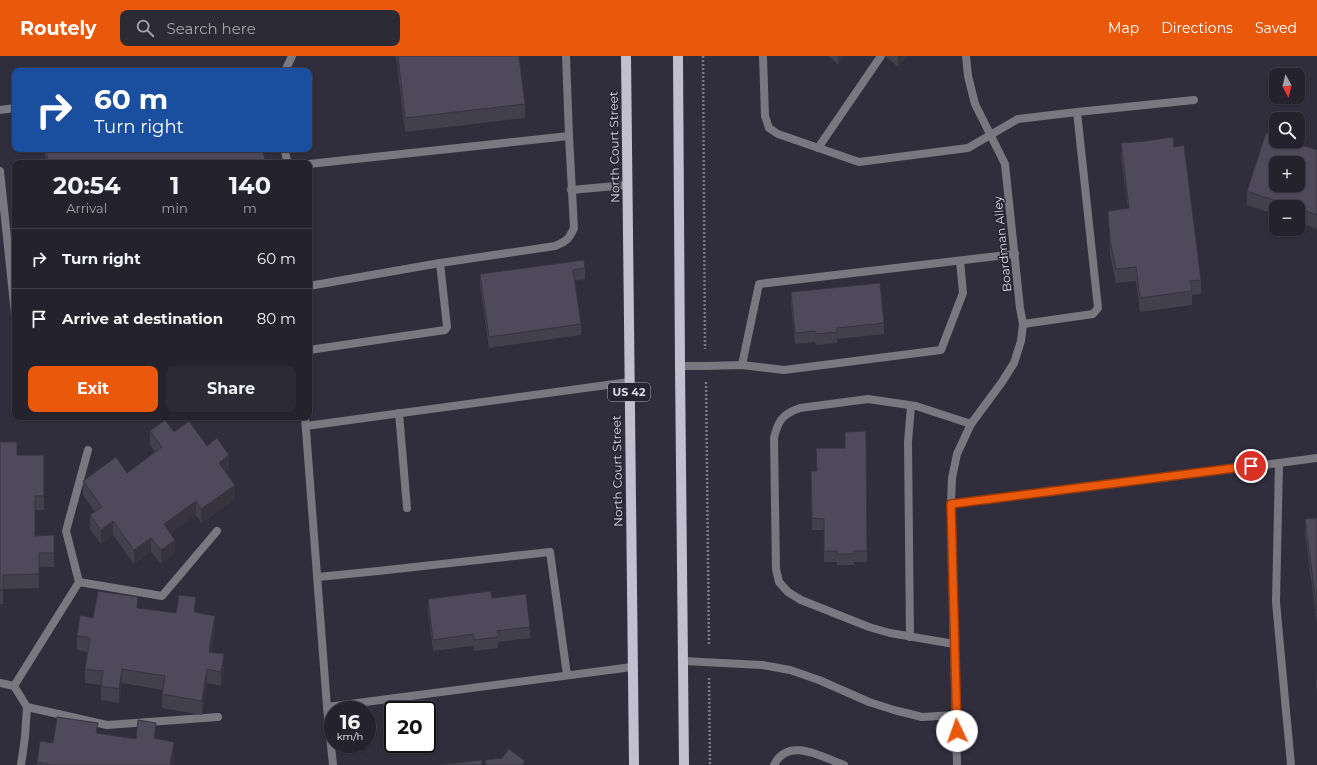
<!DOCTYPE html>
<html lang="en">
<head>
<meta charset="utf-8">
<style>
	body { margin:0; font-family:Montserrat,sans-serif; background:#2c2a35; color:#f1f3f6; height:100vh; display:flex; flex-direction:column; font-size:15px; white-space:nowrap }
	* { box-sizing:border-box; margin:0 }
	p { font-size:13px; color:#a3a4aa }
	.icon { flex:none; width:22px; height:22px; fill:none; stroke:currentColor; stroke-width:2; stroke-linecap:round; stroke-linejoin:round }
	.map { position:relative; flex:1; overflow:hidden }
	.side { position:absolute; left:12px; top:104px; width:300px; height:260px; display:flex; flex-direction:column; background:#24222d; border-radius:8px; box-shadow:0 1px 3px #0004,0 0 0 1px #413f49 }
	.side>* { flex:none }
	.hud { position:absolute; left:12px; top:12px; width:300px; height:84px; border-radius:8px; box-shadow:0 1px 3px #0004,0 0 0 1px #413f49; background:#1a4fa0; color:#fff; overflow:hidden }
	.needle { width:26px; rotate:173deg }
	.tools { position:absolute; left:1269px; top:12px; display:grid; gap:8px }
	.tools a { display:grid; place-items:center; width:36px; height:36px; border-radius:8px; background:#24222d; box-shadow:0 1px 3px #0004,0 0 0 1px #413f49; font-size:20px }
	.speed { position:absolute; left:324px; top:645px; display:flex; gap:8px; font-size:20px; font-weight:700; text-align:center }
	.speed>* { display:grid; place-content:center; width:52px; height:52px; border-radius:50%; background:#24222d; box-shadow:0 1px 3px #0004,0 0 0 1px #413f49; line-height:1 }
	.speed small { font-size:10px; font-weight:400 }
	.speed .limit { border:2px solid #111; border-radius:6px; background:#fff; color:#111 }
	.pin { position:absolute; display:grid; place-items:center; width:34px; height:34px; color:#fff; margin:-17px; border:2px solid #fff; border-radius:50%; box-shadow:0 1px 4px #0007 }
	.me { position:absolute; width:44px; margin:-22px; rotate:357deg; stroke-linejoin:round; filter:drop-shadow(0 0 3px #0008) }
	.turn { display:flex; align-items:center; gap:14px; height:84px; padding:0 16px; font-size:18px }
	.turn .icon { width:52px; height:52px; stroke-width:2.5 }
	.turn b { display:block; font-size:28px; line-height:34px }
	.eta { display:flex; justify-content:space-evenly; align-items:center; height:68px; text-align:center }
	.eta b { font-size:24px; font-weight:700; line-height:28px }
	.button { display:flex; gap:8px; margin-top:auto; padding:8px 16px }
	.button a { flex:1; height:46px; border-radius:8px; background:#ea580c; color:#fff; font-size:16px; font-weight:700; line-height:46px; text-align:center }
	.button a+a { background:#2c2a35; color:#f1f3f6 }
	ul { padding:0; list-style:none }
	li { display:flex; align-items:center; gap:12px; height:60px; padding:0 16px; border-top:1px solid #413f49 }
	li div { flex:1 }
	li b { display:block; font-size:15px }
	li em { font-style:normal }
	header { display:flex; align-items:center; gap:24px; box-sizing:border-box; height:56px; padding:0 20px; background:#ea580c; color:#fff }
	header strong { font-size:19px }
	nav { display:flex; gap:22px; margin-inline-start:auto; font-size:14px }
	.search { width:280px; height:36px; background:#2c2a35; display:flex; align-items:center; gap:10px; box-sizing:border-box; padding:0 14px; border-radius:8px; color:#a3a4aa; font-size:15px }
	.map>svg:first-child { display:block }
</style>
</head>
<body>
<header>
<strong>Routely</strong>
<div class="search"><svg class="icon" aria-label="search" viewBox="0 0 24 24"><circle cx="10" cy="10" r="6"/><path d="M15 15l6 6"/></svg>Search here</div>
<nav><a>Map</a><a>Directions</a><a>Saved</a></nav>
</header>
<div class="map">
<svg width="1317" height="709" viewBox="0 0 1317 709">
	<rect width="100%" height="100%" fill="#302d3c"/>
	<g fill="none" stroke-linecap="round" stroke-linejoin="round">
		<g stroke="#7a7885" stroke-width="2.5" stroke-dasharray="2 2" stroke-linecap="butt">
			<path d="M703 0 705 293"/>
			<path d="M706 326 709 589"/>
			<path d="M709 622 710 709"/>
		</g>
		<g stroke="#797780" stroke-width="8">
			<path d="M763 0 765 60 769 72 778 78 859 106 968 92 1018 63 1077 56 1098 252 1093 258 1023 268"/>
			<path d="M285 15 292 0"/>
			<path d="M0 54 15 52"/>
			<path d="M1077 56 1194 44"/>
			<path d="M818 92 881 0"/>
			<path d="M285 93 287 107"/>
			<path d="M309 108 569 80 566 0"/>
			<path d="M0 115 15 258"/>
			<path d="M571 134 627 129"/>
			<path d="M309 230 440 207 555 190C567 185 569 183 574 172L569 80"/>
			<path d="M309 294 445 274 447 271 440 207"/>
			<path d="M742 309 759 228 1015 198"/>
			<path d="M680 310H705L742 309 784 314 941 294 963 237 960 205"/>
			<path d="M399 357 407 452"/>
			<path d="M305 361 327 651 632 611"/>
			<path d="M306 370 629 326"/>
			<path d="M1279 407 1317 402"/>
			<path d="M951 448 1279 407 1276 546 1291 709"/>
			<path d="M318 521 378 515 550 496 567 619"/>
			<path d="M910 581 908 386 911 350"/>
			<path d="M954 588 890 577 869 571 801 544 788 536 779 526 776 513 774 382C778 364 783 358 800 352L868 343 916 350 971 368"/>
			<path d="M683 605 762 609 790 614 819 624 869 646 894 654 922 661 956 659"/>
			<path d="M327 651 333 709"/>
			<path d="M774 709C788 680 822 701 844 709"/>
			<path d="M957 709 952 516 951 448 952 422 957 398 971 368 1002 326 1014 307 1021 285 1023 268 1020 252 1005 108 975 48 968 20 966 0"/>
		</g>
		<g stroke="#797780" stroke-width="8">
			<path d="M79 526 66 475 88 394"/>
			<path d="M0 627 14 630 27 651 25 681 21 709"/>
			<path d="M14 630 79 526 162 540 217 475"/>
			<path d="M27 651 107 669 218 661"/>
		</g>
		<g stroke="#c2bfd1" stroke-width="10">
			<path d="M626 0 634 709"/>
			<path d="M678 0 680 310 684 709"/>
		</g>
	</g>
	<g fill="#43404e">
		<path d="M396 0H519L525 48V62L405 76Z"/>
		<path d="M828 0H844L838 8Z"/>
		<path d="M885 0H907L898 11Z"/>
		<path d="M1121 87 1174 91 1201 224V238L1192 239V249L1140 256 1136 225 1116 227 1110 198 1108 155 1128 152 1121 101Z"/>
		<path d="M44 93H263L265 107H46Z"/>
		<path d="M1317 94V173L1298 166V151H1276V159L1247 149V135Z"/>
		<path d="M585 212V223L575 225 581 268V279L489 292 480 229V218Z"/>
		<path d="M791 236 884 267V278L837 283V287L816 289 815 286 795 288 791 247Z"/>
		<path d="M150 375 174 376 207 390 229 413 225 416 235 443 201 467 196 459 170 477 175 497 161 508 151 496 134 508 113 479 101 488 90 473V459L95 456 83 439V425L127 417 155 396 150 389Z"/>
		<path d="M866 375 867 506H854V509H837V506H824V474H812L811 415H816Z"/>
		<path d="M0 386 17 399H44V454H35V480L54 479V511H39V532L3 533V548H0Z"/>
		<path d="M1317 462V569L1305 477V463Z"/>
		<path d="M492 542 530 571V582L498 586V592L474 595 473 590 433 595 428 554V543Z"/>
		<path d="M138 552 176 557H196L215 574 211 596 224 612 221 630 207 627 202 659 162 652V638L163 634 122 627 119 647 101 644V629L85 627V613L87 596 77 594V580L93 562Z"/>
		<path d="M1316 615H1317V638L1316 629Z"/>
		<path d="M98 677 136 683 156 681V683L174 699 173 709H37V706L53 687Z"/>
	</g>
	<g fill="#373440">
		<path d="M838 0H844L838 8Z"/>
		<path d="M898 0H907L898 11Z"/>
		<path d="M229 399V413L219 421V407Z"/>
		<path d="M235 429V443L201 467V453Z"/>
		<path d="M196 445V459L164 482V468Z"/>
		<path d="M113 465V479L101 488V474Z"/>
		<path d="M151 482V496L134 508V494Z"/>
		<path d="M175 484V497L161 508V494Z"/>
		<path d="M196 541V555L194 570V556Z"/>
		<path d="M215 560V574L209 610V596Z"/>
		<path d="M224 598V612L221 630V616Z"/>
		<path d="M122 613V627L119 647V633Z"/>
		<path d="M207 613V627L202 659V645Z"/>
		<path d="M156 667V681L154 696V682Z"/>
		<path d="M174 686V699L173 709H170Z"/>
	</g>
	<g fill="#4e4a5b" stroke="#373440" fill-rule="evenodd">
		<path d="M398 0H519L525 48 405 62Z"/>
		<path d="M1266 77 1276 81V85H1289L1317 94V159L1298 152V151H1294L1247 135ZM1276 107H1298V129H1276Z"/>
		<path d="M1173 81 1174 91 1184 89 1201 224 1190 225 1192 235 1140 242 1136 211 1116 213 1110 184 1108 155 1129 152 1121 87 1146 85Z"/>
		<path d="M46 93H263L265 107H48Z"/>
		<path d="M584 204 585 212 573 214 581 268 489 281 480 218Z"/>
		<path d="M880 227 884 267 837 272V276L816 278 815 275 795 277 791 236Z"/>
		<path d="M165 364 174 376 189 365 207 390 217 382 229 399 219 407 235 429 201 453 196 445 164 468 175 484 161 494 151 482 134 494 113 465 101 474 90 459 102 451 83 425 116 401 127 417 162 391 150 375Z"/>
		<path d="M866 375 867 495H854V498H837V495H824V463L812 462 811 415H817L816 392H845V376Z"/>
		<path d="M0 386H17V399H44V440H35V480L54 479V497H39V518L3 519V534H0Z"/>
		<path d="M1317 462V555L1305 463Z"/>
		<path d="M98 535 138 541 137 552 176 557 179 539 196 541 194 556 215 560 209 596 224 598 221 616 207 613 202 645 162 638 165 620 122 613 119 633 101 630 103 615 85 613 90 582 77 580 80 559 93 562Z"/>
		<path d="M491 535 492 542 526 538 530 571 497 575 498 581 474 584 473 578 433 584 428 543Z"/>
		<path d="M1316 615H1317V624Z"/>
		<path d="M57 661 98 667 96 677 136 683 138 664 156 667 154 682 174 686 170 709H49V708L37 706 40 685 53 687Z"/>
		<path d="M509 693 525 705 522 709H486L485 704 502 702Z"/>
		<path d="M482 704V709H438Z"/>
	</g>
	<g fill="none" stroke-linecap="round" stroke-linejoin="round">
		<g stroke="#983908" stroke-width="10">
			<path id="route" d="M957 675 951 448 1251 410"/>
		</g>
		<use href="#route" stroke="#ea580c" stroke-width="7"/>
	</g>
	<g text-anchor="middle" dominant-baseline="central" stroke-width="3" stroke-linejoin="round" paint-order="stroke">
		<rect fill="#262332" stroke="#a7a4b0" stroke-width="1" x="608" y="327" width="42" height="18" rx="3"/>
		<g font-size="11" font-weight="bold" fill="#dedce6">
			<text x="629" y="336">US 42</text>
		</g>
		<g font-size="12" fill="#dedce6" stroke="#262332">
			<text transform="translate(614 91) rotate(-91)">North Court Street</text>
			<text transform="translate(1002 188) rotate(-96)">Boardman Alley</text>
			<text transform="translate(617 415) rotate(-91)">North Court Street</text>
		</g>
	</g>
</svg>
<div class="tools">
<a><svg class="needle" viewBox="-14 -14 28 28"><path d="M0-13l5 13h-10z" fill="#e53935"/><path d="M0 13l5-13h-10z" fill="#a3a4aa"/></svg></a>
<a><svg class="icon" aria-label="search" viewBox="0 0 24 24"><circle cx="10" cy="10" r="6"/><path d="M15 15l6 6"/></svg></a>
<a>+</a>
<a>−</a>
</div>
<div class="speed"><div>16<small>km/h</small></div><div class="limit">20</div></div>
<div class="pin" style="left:1251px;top:410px;background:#d93025"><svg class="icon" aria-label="arrive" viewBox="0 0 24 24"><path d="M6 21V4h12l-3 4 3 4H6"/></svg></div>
<svg class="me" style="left:957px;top:675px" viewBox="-20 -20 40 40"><circle r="19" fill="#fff"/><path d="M0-13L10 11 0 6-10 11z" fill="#ea580c"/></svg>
<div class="hud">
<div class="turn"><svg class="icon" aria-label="right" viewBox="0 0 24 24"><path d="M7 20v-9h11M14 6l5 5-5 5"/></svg><div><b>60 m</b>Turn right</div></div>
</div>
<section class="side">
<div class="eta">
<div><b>20:54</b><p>Arrival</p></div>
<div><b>1</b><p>min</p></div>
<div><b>140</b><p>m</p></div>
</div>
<ul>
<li><svg class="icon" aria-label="right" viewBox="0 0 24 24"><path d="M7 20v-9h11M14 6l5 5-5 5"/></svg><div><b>Turn right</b></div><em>60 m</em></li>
<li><svg class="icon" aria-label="arrive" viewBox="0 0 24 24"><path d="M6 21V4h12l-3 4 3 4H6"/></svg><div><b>Arrive at destination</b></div><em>80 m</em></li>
</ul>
<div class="button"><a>Exit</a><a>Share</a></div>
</section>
</div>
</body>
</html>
